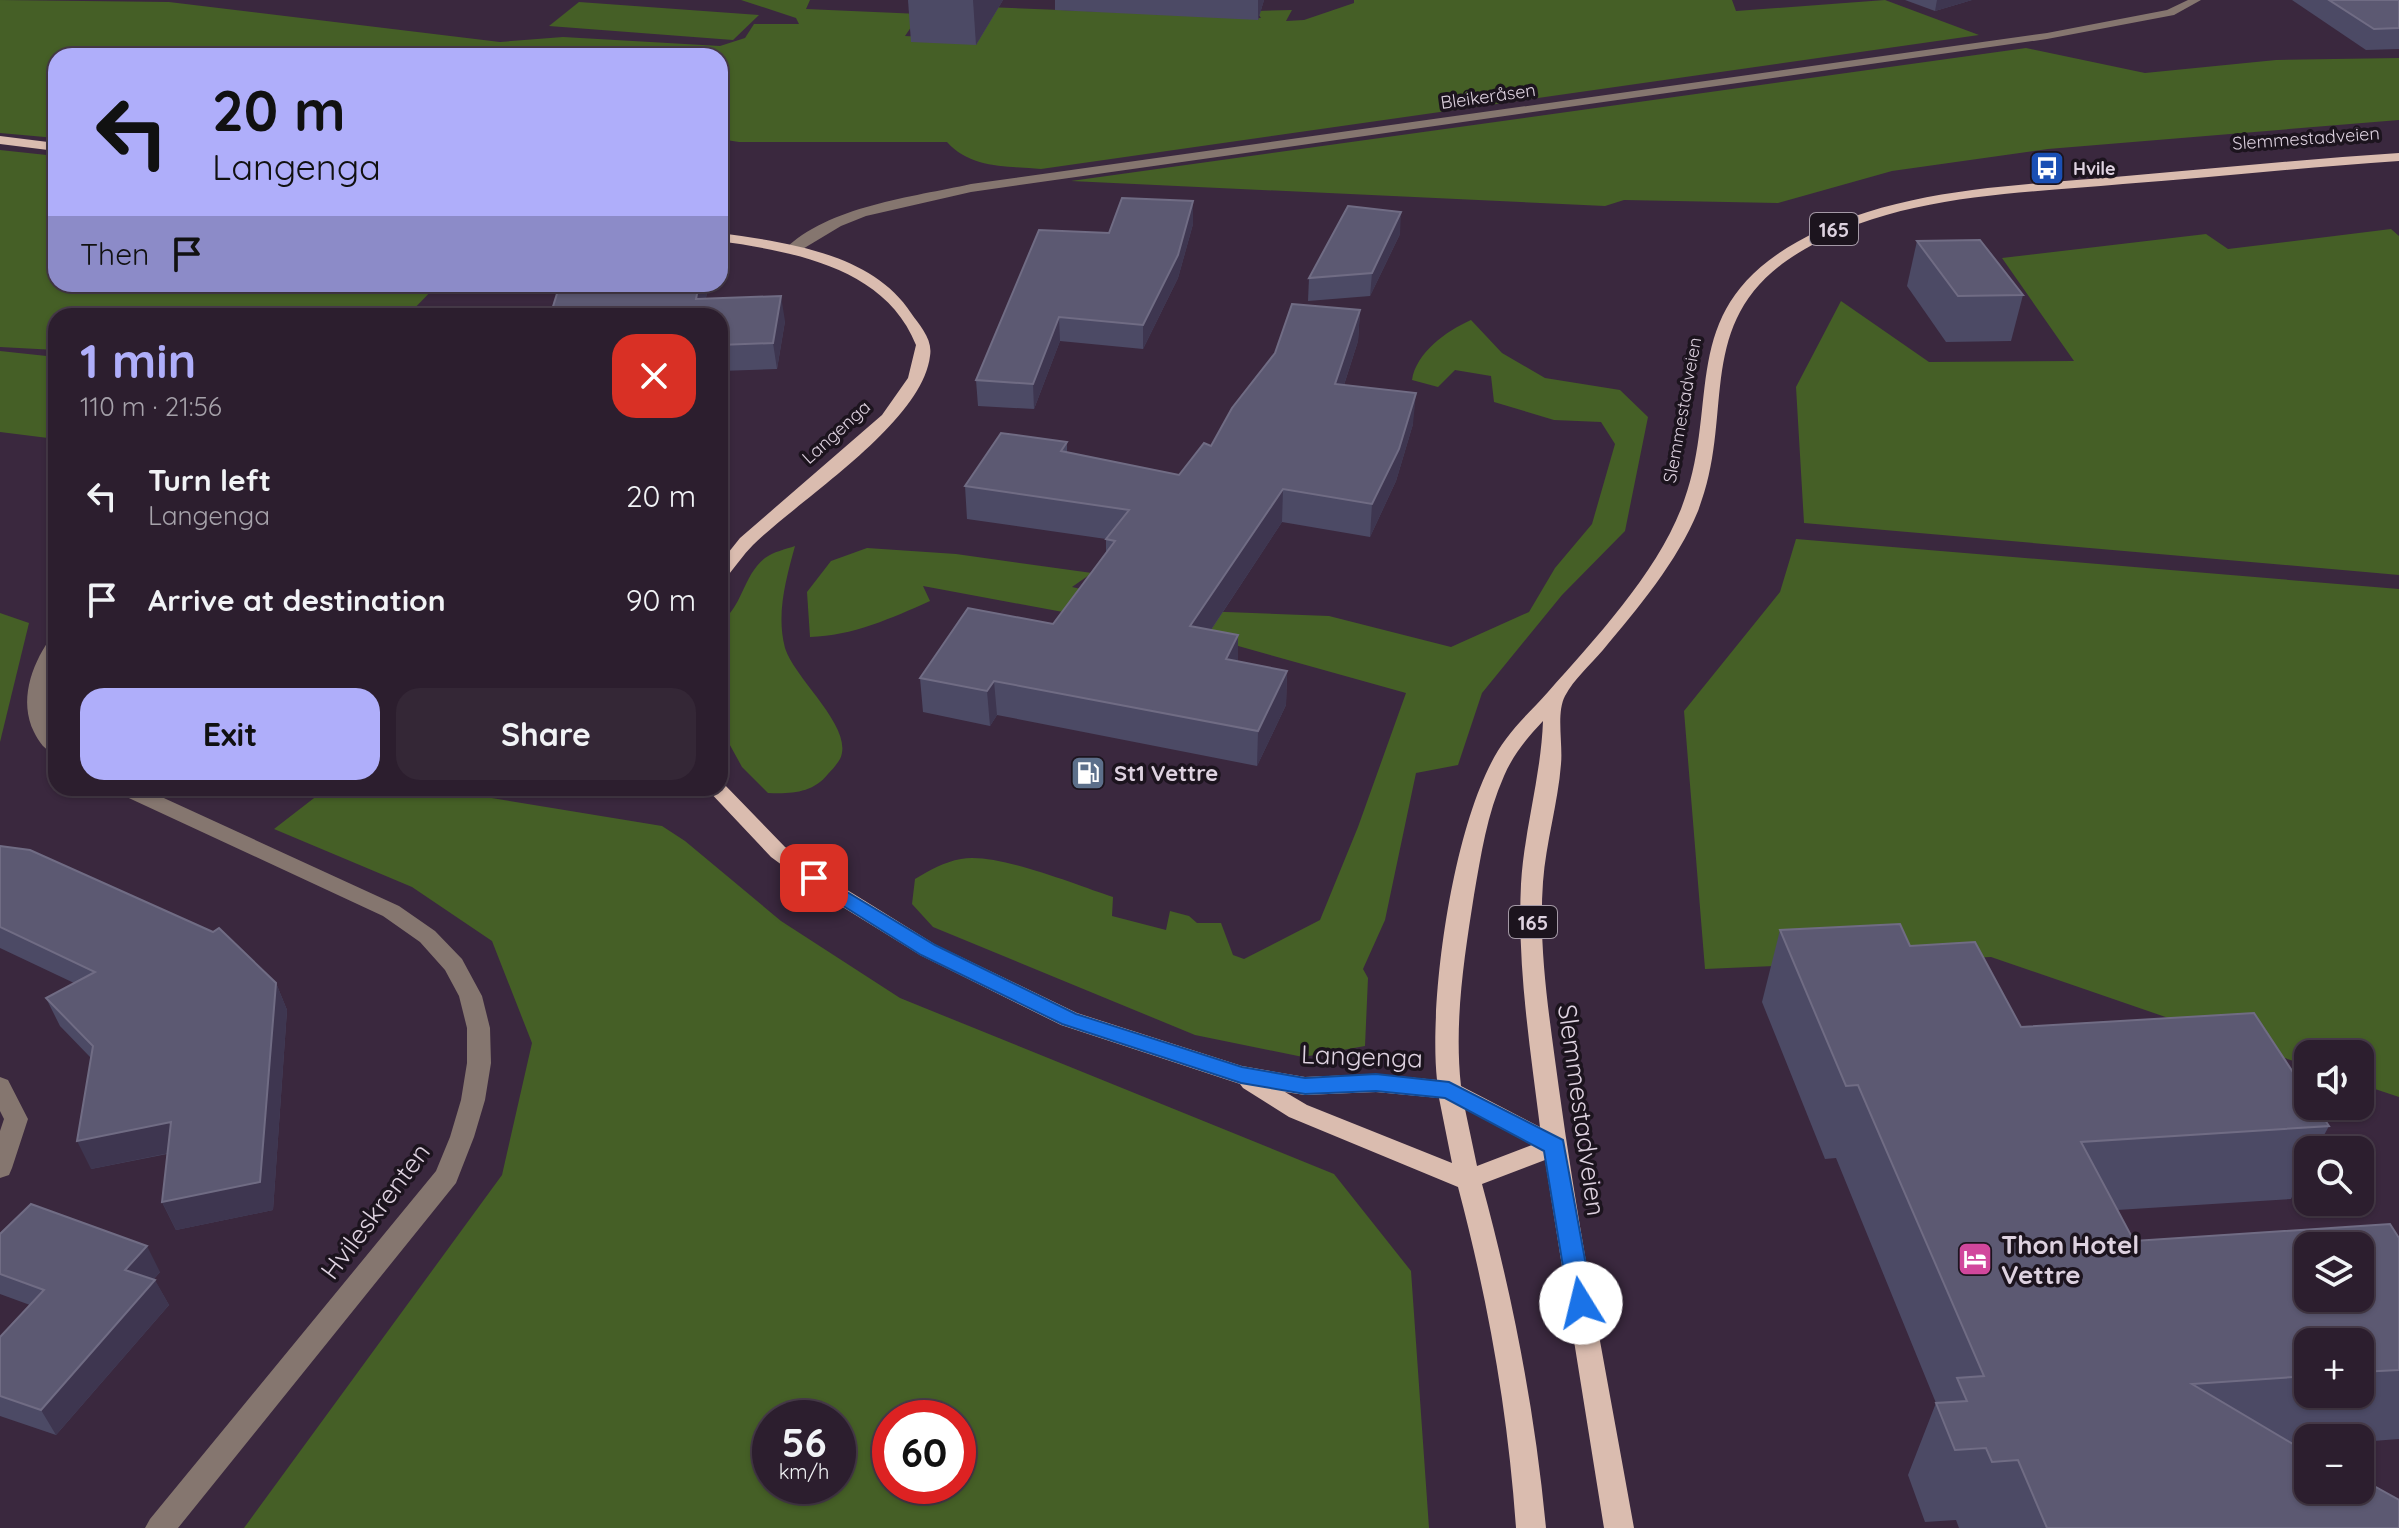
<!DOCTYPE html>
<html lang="en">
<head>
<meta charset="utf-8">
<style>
	body { margin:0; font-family:Quicksand,sans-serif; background:#342736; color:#f1f3f6; height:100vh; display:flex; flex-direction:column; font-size:30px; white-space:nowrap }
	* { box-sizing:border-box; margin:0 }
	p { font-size:26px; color:#a6a2aa }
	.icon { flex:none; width:44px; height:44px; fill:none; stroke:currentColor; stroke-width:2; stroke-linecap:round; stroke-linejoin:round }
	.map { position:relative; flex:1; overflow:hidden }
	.sheet { position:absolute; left:48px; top:308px; width:680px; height:488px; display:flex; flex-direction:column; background:#2c1e2e; border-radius:24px; box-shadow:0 2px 6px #0004,0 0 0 2px #483c4a }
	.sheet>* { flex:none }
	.guide { position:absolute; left:48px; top:48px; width:680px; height:244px; border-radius:24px; box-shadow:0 2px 6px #0004,0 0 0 2px #483c4a; background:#afaefa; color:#111; overflow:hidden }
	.tools { position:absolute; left:2294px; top:1040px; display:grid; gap:16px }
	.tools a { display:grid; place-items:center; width:80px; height:80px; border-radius:16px; background:#2c1e2e; box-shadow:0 2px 6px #0004,0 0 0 2px #483c4a; font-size:40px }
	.speed { position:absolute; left:752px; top:1400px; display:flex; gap:16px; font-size:40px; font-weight:700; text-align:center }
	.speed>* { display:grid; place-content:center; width:104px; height:104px; border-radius:50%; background:#2c1e2e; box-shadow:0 2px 6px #0004,0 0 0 2px #483c4a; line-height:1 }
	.speed small { font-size:20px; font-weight:400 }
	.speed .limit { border:12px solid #d22; background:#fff; color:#111 }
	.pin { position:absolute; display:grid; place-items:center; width:68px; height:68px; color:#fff; margin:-34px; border-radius:16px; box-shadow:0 4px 12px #0006 }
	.me { position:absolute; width:88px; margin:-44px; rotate:351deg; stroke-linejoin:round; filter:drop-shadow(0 0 6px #0008) }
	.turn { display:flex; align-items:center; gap:28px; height:168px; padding:0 32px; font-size:36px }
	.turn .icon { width:104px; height:104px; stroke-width:2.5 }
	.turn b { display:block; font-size:56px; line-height:68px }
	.then { display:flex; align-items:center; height:76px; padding:0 32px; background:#0003; gap:16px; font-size:30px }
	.round { display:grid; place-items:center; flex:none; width:84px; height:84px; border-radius:24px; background:#342736 }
	.headline { display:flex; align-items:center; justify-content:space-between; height:136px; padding:0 32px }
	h1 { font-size:48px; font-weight:700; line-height:60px; color:#afaefa }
	.primary-button { display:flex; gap:16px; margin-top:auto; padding:16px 32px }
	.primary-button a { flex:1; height:92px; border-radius:24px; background:#afaefa; color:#111; font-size:32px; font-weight:700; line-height:92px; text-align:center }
	.primary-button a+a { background:#342736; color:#f1f3f6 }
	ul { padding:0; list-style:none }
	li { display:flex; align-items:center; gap:24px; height:104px; padding:0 32px }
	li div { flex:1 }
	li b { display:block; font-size:30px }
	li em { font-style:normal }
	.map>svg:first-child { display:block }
</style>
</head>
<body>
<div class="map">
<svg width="2399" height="1528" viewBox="0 0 2399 1528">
	<rect width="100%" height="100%" fill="#3a283e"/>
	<g fill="#455f26" fill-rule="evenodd">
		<path d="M0 0 169 2 500 42 563 37 720 46 745 38 754 24H799L796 18 741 0H810L806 9 920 14 905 36 963 39 987 7 1261 18 1256 11 1292 10 1286 21 1304 20 1354 3V0H1732L1736 11 1885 0 1979 35 1041 169C1008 166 971 169 947 142H739L720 139V56H56V138L0 133Z"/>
		<path d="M579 2 759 15 733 40 549 26Z"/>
		<path d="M2026 48 2145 73 2276 60 2399 58V120L2048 149 1892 171 1778 203 1624 200 1605 206 1071 181Z"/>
		<path d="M0 150 56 156V284H438L407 316H56V350L0 347Z"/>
		<path d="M2391 229 2399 236V575L1804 523 1796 387 1841 301 1929 362 2074 361 2002 258 2206 234 2228 249Z"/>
		<path d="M1471 320 1502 353 1545 378 1620 390 1648 417 1625 531 1562 595 1482 693 1458 765 1416 773 1385 920 1363 969 1368 978 1365 1046 1303 1057 1195 1035 933 927 912 904 915 879C930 870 944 862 961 859 997 852 1076 885 1113 897L1112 916 1166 930 1170 911 1189 916 1197 923H1221L1233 955 1244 959 1320 920 1358 827 1406 693 1224 642 923 586 930 601C892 618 852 636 810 637L807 592 831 561 867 548 956 554 1092 573 1072 587 1174 610 1329 616 1451 647 1529 612 1555 568 1592 524 1615 444 1601 422 1554 420 1494 402 1491 376 1455 370 1438 387 1412 380C1416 353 1446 331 1471 320Z"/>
		<path d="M0 351 56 357V439L0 432Z"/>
		<path d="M1796 539 2399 589V1097L2360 1084V1054H2308V1066L1991 957 1705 969 1684 711 1780 592Z"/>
		<path d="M795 546C786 579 776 614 785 648 795 680 855 728 840 759 837 764 832 770 828 774 813 793 791 794 768 793L742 767 720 727V622C742 609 743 575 765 558 773 552 786 549 795 546Z"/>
		<path d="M0 613 29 623 0 742Z"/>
		<path d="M327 788H430L662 826 685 841 781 921 900 998 1334 1174 1411 1271 1429 1528H244L502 1175 532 1043 492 941 412 887 274 829ZM770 1418H838V1486H770ZM958 1418V1486H890V1418Z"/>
	</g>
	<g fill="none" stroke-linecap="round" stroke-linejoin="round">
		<g fill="#85766f" fill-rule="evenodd">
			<path d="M2188 0H2201L2174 15 2047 39 971 192 866 216 841 226 796 253 784 250C828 206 913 197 971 184L2047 33 2167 10Z"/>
			<path d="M56 638C56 659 47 676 47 696 46 717 56 734 56 754 45 751 39 742 34 732 19 701 31 667 49 640Z"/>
			<path d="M115 788H142L399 906 435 931 462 959 482 996 490 1028 491 1063 485 1100 474 1137 456 1183 178 1528H145L150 1519 436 1171 450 1137 461 1100 467 1063V1028L459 996 445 970 420 942 383 916 118 793Z"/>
			<path d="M0 1077 8 1080 28 1119 12 1168 9 1175 0 1178V1131L4 1119 0 1111Z"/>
		</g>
		<g fill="#dabcaf" fill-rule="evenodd">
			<path d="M0 136 56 143V151L0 144Z"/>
			<path d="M2399 153V161C2307 167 2215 177 2123 184 2017 194 1899 194 1805 249 1688 316 1738 411 1698 511 1677 562 1638 608 1603 650 1591 664 1574 679 1565 696 1556 713 1563 744 1561 764 1558 803 1546 842 1543 882 1538 950 1550 1021 1559 1089 1579 1236 1608 1382 1634 1528H1604L1545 1160 1482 1184C1513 1298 1535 1411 1546 1528H1516C1508 1412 1488 1300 1458 1187L1289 1117 1243 1088 1240 1084 1061 1025 920 955 820 893 771 857 706 788H720V783H723L785 847 836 883 936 945 1077 1013 1242 1066 1305 1077 1376 1074 1437 1080C1428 997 1455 805 1506 739 1518 722 1534 708 1548 692 1594 640 1655 575 1681 509 1723 404 1673 312 1797 242 1895 187 2017 186 2126 176 2217 168 2308 159 2399 153ZM1543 721C1541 777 1524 830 1521 884 1517 965 1530 1047 1540 1127L1461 1086C1454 1022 1464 959 1474 895 1481 855 1487 814 1504 776 1513 755 1527 738 1543 721ZM1285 1092 1305 1095 1376 1092 1439 1098 1452 1163 1307 1105ZM1465 1109 1532 1145 1477 1166Z"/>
			<path d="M720 233C785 242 872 253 911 313 920 326 933 339 930 356 922 423 800 499 753 545 743 555 735 567 726 578L720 579V563L740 538 882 415 908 378 916 345C885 267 793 252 720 241Z"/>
		</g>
	</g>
	<g fill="#4c4a65" fill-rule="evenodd">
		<path d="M908 0H1003L976 45 911 42Z"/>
		<path d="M1055 0H1264L1258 20 1055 10Z"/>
		<path d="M1905 0H1972L1935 11Z"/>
		<path d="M2292 0H2399V49L2366 50Z"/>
		<path d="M1193 224 1178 278 1143 349 1060 341 1034 409 978 406 976 380 1109 233Z"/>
		<path d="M1400 234 1370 296 1308 301 1309 278Z"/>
		<path d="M1917 241 2023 295 2011 341 1946 342 1907 286Z"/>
		<path d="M560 284H706L707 292 706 298 785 321 777 369 720 371V316Z"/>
		<path d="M1360 310 1358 341 1344 385 1413 424 1396 481 1370 537 1282 522 1211 630 1238 661 1287 671 1286 705 1257 766 997 715 990 726 923 712 920 678 1053 624 1106 553V539L967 519 965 486 1067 442V452L1179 475Z"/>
		<path d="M0 846 276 983 287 1010 273 1210 176 1230 162 1202 167 1154 91 1169V1058L60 1026 46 998 74 983 0 948Z"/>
		<path d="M1780 930 1910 946 2021 1027 2329 1126 2316 1150H2308V1165L2291 1199 2117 1210 2134 1241 2399 1238V1439L2360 1442V1438H2308V1445L2296 1446 2399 1528H1959L1956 1520 1925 1522 1908 1475 1936 1403 1836 1158 1825 1159 1762 1002ZM2308 1342H2360V1394H2308Z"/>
		<path d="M0 1234 160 1272 154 1279 169 1305 56 1435 0 1416V1337L30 1305 0 1294Z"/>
	</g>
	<g fill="#3e3650">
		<path d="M973 0H1003L976 45Z"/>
		<path d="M1258 0H1264L1258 20Z"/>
		<path d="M1937 0H1972L1935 11Z"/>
		<path d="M1193 201V224L1178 278 1143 349V325Z"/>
		<path d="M1401 212 1400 234 1370 296 1372 273Z"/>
		<path d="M699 284H706L707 292 702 316 696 299Z"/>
		<path d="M781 296 785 321 777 369 773 343Z"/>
		<path d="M1360 310 1358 341 1334 416 1335 384Z"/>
		<path d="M1059 317 1060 341 1034 409 1033 384Z"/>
		<path d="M1416 393 1413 424 1396 481 1370 537 1372 504Z"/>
		<path d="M1283 489 1282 522 1191 660 1190 626Z"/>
		<path d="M1238 635V669L1226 659Z"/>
		<path d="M1287 671 1286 705 1257 766 1258 731Z"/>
		<path d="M994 681 997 715 990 726 987 691Z"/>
		<path d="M276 983 287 1010 273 1210 176 1230 162 1202Z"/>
		<path d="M171 1122 184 1150 91 1169 77 1141Z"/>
		<path d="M147 1246 160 1272 139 1296 125 1270Z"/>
		<path d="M155 1280 169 1305 56 1435 41 1410Z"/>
	</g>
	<g fill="#5c5972" stroke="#706c84" stroke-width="2" fill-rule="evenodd">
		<path d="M2329 0H2399V28L2374 29Z"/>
		<path d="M1122 198 1193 201 1178 255 1143 325 1059 317 1033 384 976 380 1039 230 1109 233Z"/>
		<path d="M1348 206 1401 212 1372 273 1309 278Z"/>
		<path d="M1980 240 2023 295 1958 296 1917 241Z"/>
		<path d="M560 284H699L696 299 781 296 773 343 720 345V316H550Z"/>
		<path d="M1292 304 1360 310 1335 384 1416 393 1399 449 1372 504 1283 489 1190 626 1238 635 1226 659 1287 671 1258 731 994 681 987 691 920 678 968 608 1053 624 1115 541 1106 539 1129 510 965 486 1001 433 1067 442 1061 451 1179 475 1204 443 1211 446 1232 408 1275 353Z"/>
		<path d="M0 846 30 850 213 932 219 928 276 983 260 1182 162 1202 171 1122 77 1141 93 1046 46 998 95 972 0 927Z"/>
		<path d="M1900 924 1910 946 1975 942 2021 1027 2254 1013 2308 1095V1106H2316L2329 1126 2081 1142 2134 1241 2390 1224 2399 1238V1370L2360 1372V1342H2308V1376L2192 1384 2308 1453V1490H2360V1484L2362 1486 2365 1481 2399 1500V1528H2047L2018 1460 1992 1462 1986 1448 1955 1450 1936 1403 1967 1401 1957 1378 1984 1376 1858 1085 1846 1086 1780 930ZM2308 1246H2360V1298H2308Z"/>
		<path d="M31 1204 147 1246 125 1270 155 1280 41 1410 0 1396V1337L44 1290 0 1274V1234Z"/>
	</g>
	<path fill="#1a73e8" stroke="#114b97" stroke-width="2" d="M814 872 935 945 1076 1014 1242 1067 1305 1078 1376 1074 1449 1082 1563 1140 1593 1303 1589 1310 1581 1313 1572 1310 1569 1303 1544 1151 1445 1098 1376 1091 1305 1094 1241 1083 1062 1024 921 955 807 883 804 878Z"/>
	<defs>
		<g id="bus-square" transform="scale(1.8)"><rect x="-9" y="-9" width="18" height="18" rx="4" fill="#1a4fb4" stroke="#1c141e"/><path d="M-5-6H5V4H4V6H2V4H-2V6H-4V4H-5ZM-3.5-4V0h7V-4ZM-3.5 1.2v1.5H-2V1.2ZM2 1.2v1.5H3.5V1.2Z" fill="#fff"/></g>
		<g id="fuel-square" transform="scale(1.8)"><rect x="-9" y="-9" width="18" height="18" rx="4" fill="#5c6f8a" stroke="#1c141e"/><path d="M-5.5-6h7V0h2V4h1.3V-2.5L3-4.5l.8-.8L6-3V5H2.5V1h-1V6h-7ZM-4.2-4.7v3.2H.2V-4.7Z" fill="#fff"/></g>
		<g id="hotel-square" transform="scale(1.8)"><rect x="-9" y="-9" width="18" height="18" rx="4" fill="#d1479c" stroke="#1c141e"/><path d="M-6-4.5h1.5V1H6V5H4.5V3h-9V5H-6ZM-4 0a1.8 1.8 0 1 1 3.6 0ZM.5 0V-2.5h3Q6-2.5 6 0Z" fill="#fff"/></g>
	</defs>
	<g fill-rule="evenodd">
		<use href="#bus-square" x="2047" y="168"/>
		<use href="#fuel-square" x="1088" y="773"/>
		<use href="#hotel-square" x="1975" y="1259"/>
	</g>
	<g text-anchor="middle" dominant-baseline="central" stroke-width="7" stroke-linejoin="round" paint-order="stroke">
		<g font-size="18" fill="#ded2e0" stroke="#1c141e">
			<text transform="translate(1488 96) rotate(-8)">Bleikeråsen</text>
			<text transform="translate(2306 138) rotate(-4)">Slemmestadveien</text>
			<text transform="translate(1682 410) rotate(-80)">Slemmestadveien</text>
			<text transform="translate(836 432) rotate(-42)">Langenga</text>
		</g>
		<g font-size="18" font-weight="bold" fill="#ded2e0" stroke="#1c141e" text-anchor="start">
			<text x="2073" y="168">Hvile</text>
		</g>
		<g fill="#1c141e" stroke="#a499a6" stroke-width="2">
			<rect x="1810" y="213" width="48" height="32" rx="6"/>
			<rect x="1509" y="906" width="48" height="32" rx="6"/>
		</g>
		<g font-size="20" font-weight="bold" fill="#ded2e0">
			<text x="1834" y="229">165</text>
			<text x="1533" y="922">165</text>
		</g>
		<g font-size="22" font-weight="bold" fill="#ded2e0" stroke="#1c141e" text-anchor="start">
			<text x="1114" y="773">St1 Vettre</text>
		</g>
		<g font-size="26" fill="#ded2e0" stroke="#1c141e">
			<text transform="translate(1362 1056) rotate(2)">Langenga</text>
			<text transform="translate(1582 1110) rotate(82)">Slemmestadveien</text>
			<text transform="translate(375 1211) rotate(-53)">Hvileskrenten</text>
		</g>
		<g font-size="26" font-weight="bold" fill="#ded2e0" stroke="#1c141e" text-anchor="start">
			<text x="2001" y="1244">Thon Hotel<tspan x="2001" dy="30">Vettre</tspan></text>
		</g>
	</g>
</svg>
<div class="tools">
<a><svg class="icon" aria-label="sound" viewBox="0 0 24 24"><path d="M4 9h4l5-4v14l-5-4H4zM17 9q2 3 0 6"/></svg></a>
<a><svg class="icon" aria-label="search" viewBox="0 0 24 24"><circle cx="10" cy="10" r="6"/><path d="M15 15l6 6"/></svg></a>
<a><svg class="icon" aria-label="layers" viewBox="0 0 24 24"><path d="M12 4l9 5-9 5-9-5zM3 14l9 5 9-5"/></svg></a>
<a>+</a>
<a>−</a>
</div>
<div class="speed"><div>56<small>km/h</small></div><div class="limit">60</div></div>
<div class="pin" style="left:814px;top:878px;background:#d93025"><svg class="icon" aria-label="arrive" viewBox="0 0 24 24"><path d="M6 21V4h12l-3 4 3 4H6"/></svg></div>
<svg class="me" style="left:1581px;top:1303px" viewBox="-20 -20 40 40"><circle r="19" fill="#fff"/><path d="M0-13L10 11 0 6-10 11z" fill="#1a73e8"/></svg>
<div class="guide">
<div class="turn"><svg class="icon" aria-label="left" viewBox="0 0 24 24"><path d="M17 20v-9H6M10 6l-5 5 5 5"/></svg><div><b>20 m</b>Langenga</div></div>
<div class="then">Then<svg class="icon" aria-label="arrive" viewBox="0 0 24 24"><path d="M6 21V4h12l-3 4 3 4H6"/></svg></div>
</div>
<section class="sheet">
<div class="headline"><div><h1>1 min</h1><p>110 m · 21:56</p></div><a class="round" style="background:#d93025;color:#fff"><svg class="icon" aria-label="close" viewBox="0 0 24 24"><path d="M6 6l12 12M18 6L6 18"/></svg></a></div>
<ul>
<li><svg class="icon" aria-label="left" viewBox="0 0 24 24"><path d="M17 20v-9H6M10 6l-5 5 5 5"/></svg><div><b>Turn left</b><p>Langenga</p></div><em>20 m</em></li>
<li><svg class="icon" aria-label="arrive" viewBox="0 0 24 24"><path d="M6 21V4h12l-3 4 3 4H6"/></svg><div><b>Arrive at destination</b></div><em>90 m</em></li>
</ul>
<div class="primary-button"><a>Exit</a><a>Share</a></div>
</section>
</div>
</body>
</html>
